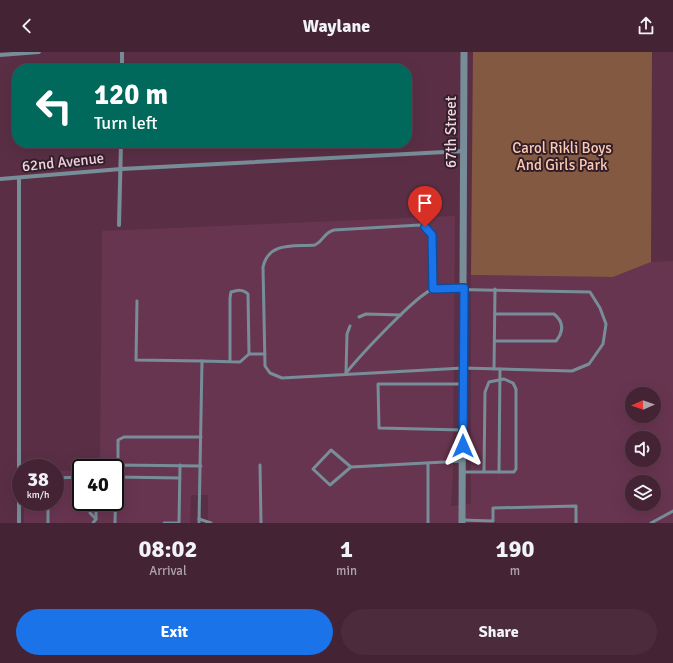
<!DOCTYPE html>
<html lang="en">
<head>
<meta charset="utf-8">
<style>
	body { margin:0; font-family:Signika,sans-serif; background:#4b2b3c; color:#f1f3f6; height:100vh; display:flex; flex-direction:column; font-size:15px; white-space:nowrap }
	* { box-sizing:border-box; margin:0 }
	p { font-size:13px; color:#afa4ac }
	.icon { flex:none; width:22px; height:22px; fill:none; stroke:currentColor; stroke-width:2; stroke-linecap:round; stroke-linejoin:round }
	.map { position:relative; height:471px; overflow:hidden }
	.sheet { display:flex; flex-direction:column; background:#442334; flex:1 }
	.sheet>* { flex:none }
	.banner { position:absolute; left:12px; top:12px; width:400px; height:84px; border-radius:16px; box-shadow:0 4px 16px #0002,0 0 0 1px #5c404f; background:#00695c; color:#fff; overflow:hidden }
	.needle { width:26px; rotate:268deg }
	.controls { position:absolute; left:625px; top:335px; display:grid; gap:8px }
	.controls a { display:grid; place-items:center; width:36px; height:36px; border-radius:50%; background:#442334; box-shadow:0 4px 16px #0002,0 0 0 1px #5c404f; font-size:20px }
	.speed { position:absolute; left:12px; top:407px; display:flex; gap:8px; font-size:20px; font-weight:700; text-align:center }
	.speed>* { display:grid; place-content:center; width:52px; height:52px; border-radius:50%; background:#442334; box-shadow:0 4px 16px #0002,0 0 0 1px #5c404f; line-height:1 }
	.speed small { font-size:10px; font-weight:400 }
	.speed .limit { border:2px solid #111; border-radius:6px; background:#fff; color:#111 }
	.pin { position:absolute; display:grid; place-items:center; width:34px; height:34px; color:#fff; margin:-41px -17px; border-radius:50% 50% 50% 0; rotate:-45deg; box-shadow:0 0 4px #0007 }
	.pin .icon { rotate:45deg }
	.me { position:absolute; width:44px; margin:-22px; rotate:0deg; stroke-linejoin:round; filter:drop-shadow(0 0 3px #0008) }
	.turn { display:flex; align-items:center; gap:14px; height:84px; padding:0 16px; font-size:18px }
	.turn .icon { width:52px; height:52px; stroke-width:2.5 }
	.turn b { display:block; font-size:28px; line-height:34px }
	.eta { display:flex; justify-content:space-evenly; align-items:center; height:68px; text-align:center }
	.eta b { font-size:24px; font-weight:700; line-height:28px }
	.button { display:flex; gap:8px; margin-top:auto; padding:8px 16px }
	.button a { flex:1; height:46px; border-radius:24px; background:#1a73e8; color:#fff; font-size:16px; font-weight:700; line-height:46px; text-align:center }
	.button a+a { background:#4b2b3c; color:#f1f3f6 }
	header { display:flex; justify-content:space-between; align-items:center; height:52px; padding:0 16px; background:#442334; font-size:18px; font-weight:700 }
	.map>svg:first-child { display:block }
</style>
</head>
<body>
<header><svg class="icon" aria-label="back" viewBox="0 0 24 24"><path d="M15 5l-7 7 7 7"/></svg>Waylane<svg class="icon" aria-label="share" viewBox="0 0 24 24"><path d="M12 15V3M7 8l5-5 5 5M5 13v7h14v-7"/></svg></header>
<div class="map">
<svg width="673" height="471" viewBox="0 0 673 471">
	<rect width="100%" height="100%" fill="#5a2f45"/>
	<path fill="#683550" fill-rule="evenodd" d="M455 164 453 418 451 454 471 452V223L613 225 651 210 673 209V471H208V443H191L190 471H24V450H55V419L81 418V450H115V416H100L102 179ZM632 342H654V364H632ZM632 386H654V408H632ZM632 430H654V452H632Z"/>
	<path fill="#845942" d="M473 0H652L651 210 613 225 471 223Z"/>
	<g fill="none" stroke-linecap="round" stroke-linejoin="round">
		<g stroke="#778e99" stroke-width="3">
			<path d="M137 249 136 308 202 309"/>
			<path d="M359 265 366 262 401 263"/>
			<path d="M495 289H556C564 279 564 270 554 262H495"/>
			<path d="M249 302H265"/>
			<path d="M494 317 495 237"/>
			<path d="M346 321C359 305 416 243 433 237L590 240 600 256 606 272 603 292 589 312 572 319 463 316 282 326 270 321 265 314 263 215C269 189 294 195 315 193 324 189 323 181 334 178L420 173 425 175 432 183 433 237"/>
			<path d="M346 321 347 282 350 274"/>
			<path d="M462 332H378L379 376 463 378"/>
			<path d="M118 413V388L124 385H201"/>
			<path d="M260 413 261 471"/>
			<path d="M351 415 331 398 313 417 330 433 351 415 463 409"/>
			<path d="M463 420H514L516 417V337L513 331 504 327 489 330 485 340 484 420"/>
			<path d="M499 420 500 317"/>
			<path d="M115 425 118 413 201 414"/>
			<path d="M55 426 81 425"/>
			<path d="M90 453V450"/>
			<path d="M90 461 96 467"/>
			<path d="M199 467 211 471"/>
			<path d="M462 468 493 469V456L576 454V471"/>
			<path d="M48 471V450"/>
			<path d="M93 471 96 467V450"/>
			<path d="M115 471 116 425 180 426"/>
			<path d="M164 471H179L180 413"/>
			<path d="M199 471 202 309 240 310 249 302 248 242C243 237 238 238 231 240L230 246V309"/>
			<path d="M428 471V411"/>
			<path d="M651 471 673 459"/>
		</g>
		<g stroke="#778e99" stroke-width="4">
			<path d="M0 3 39 0"/>
			<path d="M122 17V0"/>
			<path d="M0 127 121 117 464 99"/>
			<path d="M19 127V471"/>
			<path d="M119 173 121 91"/>
		</g>
		<path stroke="#778e99" stroke-width="7" d="M462 471 464 0"/>
	</g>
	<g fill="none" stroke-linecap="round" stroke-linejoin="round">
		<g stroke="#114b97" stroke-width="10">
			<path id="route" d="M425 175 432 183 433 237 464 236 463 394"/>
		</g>
		<use href="#route" stroke="#1a73e8" stroke-width="7"/>
	</g>
	<g text-anchor="middle" dominant-baseline="central" stroke-width="4" stroke-linejoin="round" paint-order="stroke">
		<g font-size="15" fill="#f0d4e1" stroke="#331f29">
			<text transform="translate(451 80) rotate(-90)">67th Street</text>
			<text transform="translate(63 110) rotate(-6)">62nd Avenue</text>
		</g>
		<g font-size="15" fill="#fecbb0" stroke="#331f29">
			<text x="562" y="96">Carol Rikli Boys<tspan x="562" dy="17">And Girls Park</tspan></text>
		</g>
	</g>
</svg>
<div class="controls">
<a><svg class="needle" viewBox="-14 -14 28 28"><path d="M0-13l5 13h-10z" fill="#e53935"/><path d="M0 13l5-13h-10z" fill="#afa4ac"/></svg></a>
<a><svg class="icon" aria-label="sound" viewBox="0 0 24 24"><path d="M4 9h4l5-4v14l-5-4H4zM17 9q2 3 0 6"/></svg></a>
<a><svg class="icon" aria-label="layers" viewBox="0 0 24 24"><path d="M12 4l9 5-9 5-9-5zM3 14l9 5 9-5"/></svg></a>
</div>
<div class="speed"><div>38<small>km/h</small></div><div class="limit">40</div></div>
<div class="pin" style="left:425px;top:175px;background:#d93025"><svg class="icon" aria-label="arrive" viewBox="0 0 24 24"><path d="M6 21V4h12l-3 4 3 4H6"/></svg></div>
<svg class="me" style="left:463px;top:394px" viewBox="-20 -20 40 40"><path d="M0-17L14 15 0 8-14 15z" fill="#1a73e8" stroke="#fff" stroke-width="4"/></svg>
<div class="banner">
<div class="turn"><svg class="icon" aria-label="left" viewBox="0 0 24 24"><path d="M17 20v-9H6M10 6l-5 5 5 5"/></svg><div><b>120 m</b>Turn left</div></div>
</div>
</div>
<section class="sheet">
<div class="eta">
<div><b>08:02</b><p>Arrival</p></div>
<div><b>1</b><p>min</p></div>
<div><b>190</b><p>m</p></div>
</div>
<div class="button"><a>Exit</a><a>Share</a></div>
</section>
</body>
</html>
